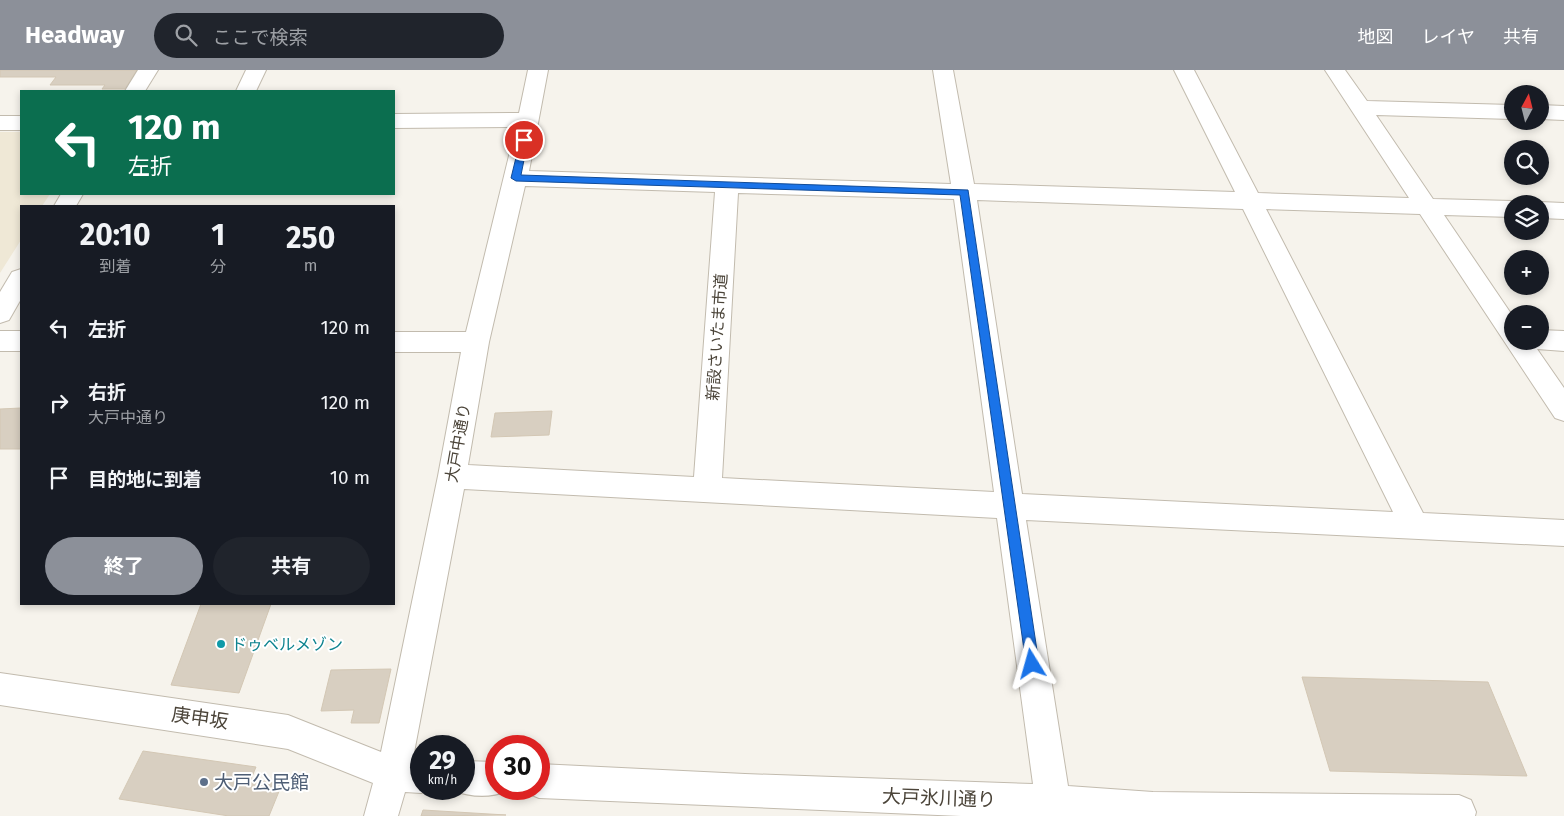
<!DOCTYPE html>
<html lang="ja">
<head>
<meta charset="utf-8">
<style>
	body { margin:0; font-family:"Fira Sans","Noto Sans JP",sans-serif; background:#20242c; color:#f1f3f6; height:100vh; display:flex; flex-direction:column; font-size:19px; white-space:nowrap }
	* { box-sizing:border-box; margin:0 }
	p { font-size:16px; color:#9ea1a6 }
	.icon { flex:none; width:28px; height:28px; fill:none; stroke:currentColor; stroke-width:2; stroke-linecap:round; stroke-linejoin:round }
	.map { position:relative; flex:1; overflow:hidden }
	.side { position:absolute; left:20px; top:135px; width:375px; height:400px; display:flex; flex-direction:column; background:#171b24; border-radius:0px; box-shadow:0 2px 8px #0003 }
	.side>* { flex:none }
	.top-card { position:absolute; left:20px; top:20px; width:375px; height:105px; border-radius:0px; box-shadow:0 2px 8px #0003; background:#0b6e4f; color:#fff; overflow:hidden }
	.needle { width:32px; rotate:7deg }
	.tools { position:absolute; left:1504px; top:15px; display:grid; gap:10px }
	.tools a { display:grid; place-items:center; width:45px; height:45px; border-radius:50%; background:#171b24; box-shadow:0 2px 8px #0003; font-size:25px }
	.speed { position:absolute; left:410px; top:665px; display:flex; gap:10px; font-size:25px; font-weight:700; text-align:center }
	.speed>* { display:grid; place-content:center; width:65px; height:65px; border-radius:50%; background:#171b24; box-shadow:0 2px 8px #0003; line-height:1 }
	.speed small { font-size:12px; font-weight:400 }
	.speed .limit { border:8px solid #d22; background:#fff; color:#111 }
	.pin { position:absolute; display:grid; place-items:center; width:42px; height:42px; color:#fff; margin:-21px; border:2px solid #fff; border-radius:50%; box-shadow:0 1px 5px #0007 }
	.me { position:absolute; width:55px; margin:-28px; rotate:352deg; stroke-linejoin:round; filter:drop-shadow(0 0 4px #0008) }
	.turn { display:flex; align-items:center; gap:18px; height:105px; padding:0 25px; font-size:22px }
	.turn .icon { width:65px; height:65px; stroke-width:2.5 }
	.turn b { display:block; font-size:35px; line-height:42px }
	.eta { display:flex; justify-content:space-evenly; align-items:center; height:85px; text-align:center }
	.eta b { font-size:30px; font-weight:700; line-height:35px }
	.cta { display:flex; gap:10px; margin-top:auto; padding:10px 25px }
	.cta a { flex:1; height:58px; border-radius:30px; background:#8c9099; color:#fff; font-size:20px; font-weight:700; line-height:58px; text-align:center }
	.cta a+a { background:#20242c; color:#f1f3f6 }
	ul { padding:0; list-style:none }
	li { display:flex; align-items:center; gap:15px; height:75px; padding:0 25px }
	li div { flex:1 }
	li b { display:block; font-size:19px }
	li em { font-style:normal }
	header { display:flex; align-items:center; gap:30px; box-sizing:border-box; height:70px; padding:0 25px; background:#8c9099; color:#fff }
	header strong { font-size:24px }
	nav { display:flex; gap:28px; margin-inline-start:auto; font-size:18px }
	.search { width:350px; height:45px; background:#20242c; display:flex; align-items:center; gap:12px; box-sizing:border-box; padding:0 18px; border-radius:28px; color:#9ea1a6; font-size:19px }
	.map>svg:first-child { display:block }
</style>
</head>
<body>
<header>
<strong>Headway</strong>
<div class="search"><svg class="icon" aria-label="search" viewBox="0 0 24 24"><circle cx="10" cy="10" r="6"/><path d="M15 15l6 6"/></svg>ここで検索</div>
<nav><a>地図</a><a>レイヤ</a><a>共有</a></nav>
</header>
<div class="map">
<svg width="1564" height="746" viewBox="0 0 1564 746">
	<rect width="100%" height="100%" fill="#f6f3ec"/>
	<path fill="#efe8d6" d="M0 62H21V124H50L42 136H21V170L0 203Z"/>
	<g fill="#d8cfc1" stroke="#d3c7b4">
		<path d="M0 0H137L125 19H102L105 15H50L56 7H0Z"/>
		<path d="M21 338V379H0V339Z"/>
		<path d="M552 341 549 365 491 367 495 343Z"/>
		<path d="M201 534H271L239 623 171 615Z"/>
		<path d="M391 599 379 653H351L354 640 321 641 331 600Z"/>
		<path d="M1302 607 1488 612 1527 706 1330 701Z"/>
		<path d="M143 681 256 697 251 709 282 714 269 746H229L119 729Z"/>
		<path d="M423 740 506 745 421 746Z"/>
	</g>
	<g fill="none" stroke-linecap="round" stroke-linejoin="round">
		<g stroke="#c2bbae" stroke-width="2">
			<g id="minor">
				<path d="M138 0H158L145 21H125Z"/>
				<path d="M246 0H266L256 21H236Z"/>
				<path d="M528 0H548L529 101 951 114 933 0H953L974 114 1235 122 1174 0H1194L1258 123 1409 128 1325 0H1345L1367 31 1512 35V49L1376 45 1433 129 1512 131 1520 133 1512 134V147L1444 145 1512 245V271H1540V260L1564 261V281L1537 279 1564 318V351L1555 348 1420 144 1266 139 1423 443 1564 450V476L1026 450 1068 716 1153 722 1459 725 1471 730 1476 742 1475 746H961L539 728 527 723 525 719H539V694L745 704 1033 714 997 448 464 419 413 688 421 689V719H431L421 723 405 722 398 746H364L373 713 288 679 0 635V603L288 645 381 682 438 406 461 282H394V262H466L516 57 394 58V44L519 43ZM525 116 715 122 694 407 468 395 489 272ZM738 123 954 129 994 422 722 408ZM977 130 1243 139 1393 442 1022 424Z"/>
				<path d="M1540 35 1564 36V50L1540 49Z"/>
				<rect x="0" y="46" width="21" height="14"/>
				<path d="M61 124H83L76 136H54Z"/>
				<path d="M1540 132 1564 133V149L1540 148V134H1534Z"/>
				<path d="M21 199V229L9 250 0 253V222L12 202Z"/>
				<rect x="0" y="261" width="21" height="20"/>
				<path d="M464 691 496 692V719H509L508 721C490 728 470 727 452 720L464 719Z"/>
			</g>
		</g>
		<use href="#minor" fill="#fff" fill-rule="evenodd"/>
	</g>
	<path fill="#1a73e8" stroke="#114b97" d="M521 67H527L528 70 521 105 968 120 1039 594 1037 599 1032 601 1027 599 1026 594 960 125 516 111 511 108Z"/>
	<circle fill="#0f9aa8" stroke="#fff" stroke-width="2" cx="221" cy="574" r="5"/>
	<circle fill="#5c6f8a" stroke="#fff" stroke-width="2" cx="204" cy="712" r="5"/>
	<g text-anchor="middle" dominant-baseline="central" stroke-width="4" stroke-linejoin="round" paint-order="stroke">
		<g font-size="16" fill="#4b4439" stroke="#fff">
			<text transform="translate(717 267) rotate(-86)">新設さいたま市道</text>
			<text transform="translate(458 373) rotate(-80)">大戸中通り</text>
		</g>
		<g font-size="16" fill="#0d838f" stroke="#fff" text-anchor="start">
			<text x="231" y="574">ドゥベルメゾン</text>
		</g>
		<g font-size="19" fill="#4b4439" stroke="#fff">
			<text transform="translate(200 648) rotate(8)">庚申坂</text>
			<text transform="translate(939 728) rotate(2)">大戸氷川通り</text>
		</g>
		<g font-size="19" fill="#4e5e75" stroke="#fff" text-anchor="start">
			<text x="214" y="712">大戸公民館</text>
		</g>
	</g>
</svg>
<div class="tools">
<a><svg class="needle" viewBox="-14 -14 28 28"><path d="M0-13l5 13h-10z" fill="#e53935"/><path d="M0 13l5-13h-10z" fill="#9ea1a6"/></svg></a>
<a><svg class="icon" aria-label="search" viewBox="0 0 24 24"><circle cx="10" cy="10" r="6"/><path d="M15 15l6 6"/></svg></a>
<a><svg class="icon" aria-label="layers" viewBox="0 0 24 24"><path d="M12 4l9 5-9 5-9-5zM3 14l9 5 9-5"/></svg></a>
<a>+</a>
<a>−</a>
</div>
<div class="speed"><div>29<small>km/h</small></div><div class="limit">30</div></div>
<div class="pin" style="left:524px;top:70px;background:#d93025"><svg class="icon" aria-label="arrive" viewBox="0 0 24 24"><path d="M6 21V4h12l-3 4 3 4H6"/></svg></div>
<svg class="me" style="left:1032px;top:594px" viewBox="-20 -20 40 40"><path d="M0-17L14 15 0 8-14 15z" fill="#1a73e8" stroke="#fff" stroke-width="4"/></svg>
<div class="top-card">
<div class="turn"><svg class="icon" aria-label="left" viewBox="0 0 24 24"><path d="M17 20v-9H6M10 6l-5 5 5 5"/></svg><div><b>120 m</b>左折</div></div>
</div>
<section class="side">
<div class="eta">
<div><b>20:10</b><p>到着</p></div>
<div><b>1</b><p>分</p></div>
<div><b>250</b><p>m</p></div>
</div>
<ul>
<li><svg class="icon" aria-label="left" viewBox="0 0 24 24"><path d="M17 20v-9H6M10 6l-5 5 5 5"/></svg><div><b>左折</b></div><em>120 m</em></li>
<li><svg class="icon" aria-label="right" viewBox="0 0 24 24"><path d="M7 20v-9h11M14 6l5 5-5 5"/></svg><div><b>右折</b><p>大戸中通り</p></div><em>120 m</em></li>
<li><svg class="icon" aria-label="arrive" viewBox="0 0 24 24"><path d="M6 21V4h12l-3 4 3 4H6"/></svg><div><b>目的地に到着</b></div><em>10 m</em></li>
</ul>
<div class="cta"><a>終了</a><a>共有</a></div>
</section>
</div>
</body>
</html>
